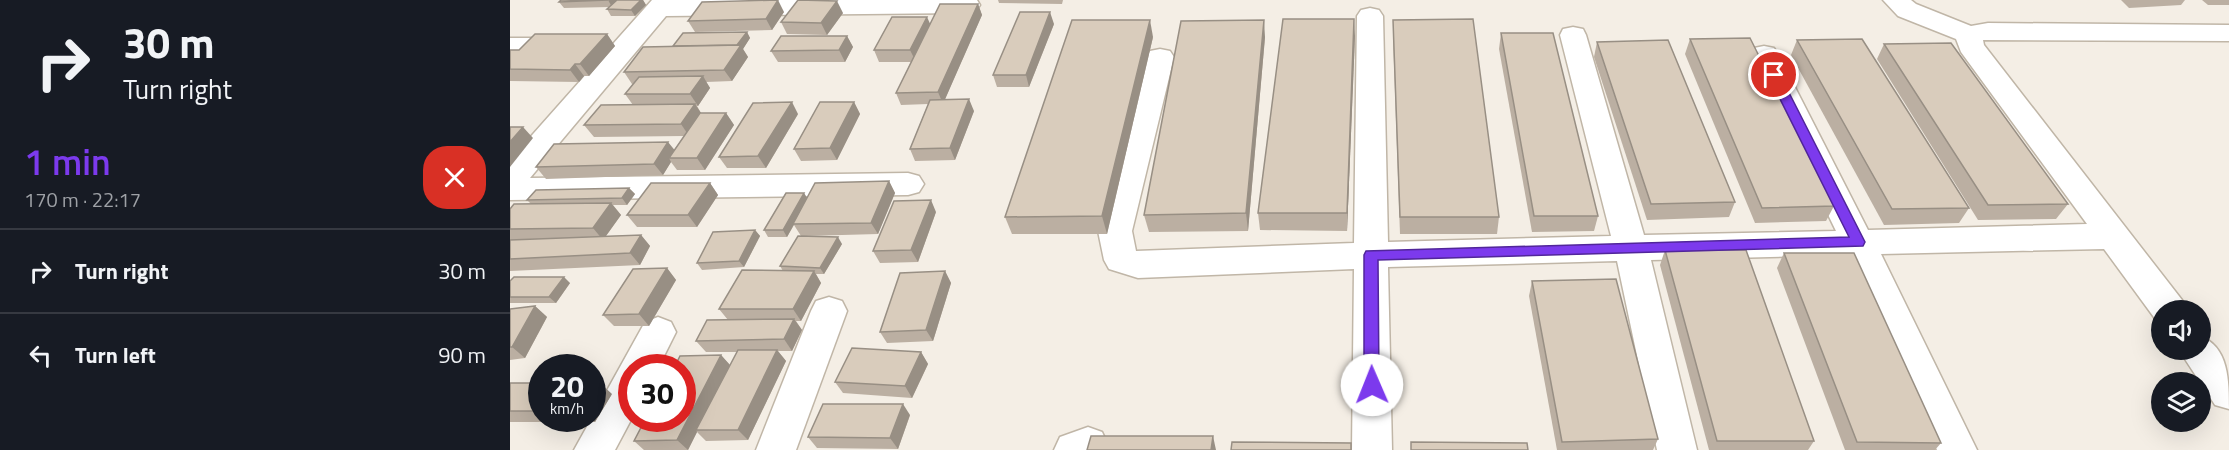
<!DOCTYPE html>
<html lang="en">
<head>
<meta charset="utf-8">
<style>
	body { margin:0; font-family:"Titillium Web",sans-serif; background:#242831; color:#f1f3f6; height:100vh; display:flex; flex-direction:column; font-size:22px; white-space:nowrap }
	* { box-sizing:border-box; margin:0 }
	p { font-size:20px; color:#9ea1a6 }
	.icon { flex:none; width:33px; height:33px; fill:none; stroke:currentColor; stroke-width:2; stroke-linecap:round; stroke-linejoin:round }
	.map { position:relative; flex:1; overflow:hidden }
	.sheet { display:flex; flex-direction:column; background:#171b24; width:510px }
	.sheet>* { flex:none }
	.banner { background:#171b24; color:#f1f3f6; overflow:hidden }
	.fabs { position:absolute; left:1641px; top:300px; display:grid; gap:12px }
	.fabs a { display:grid; place-items:center; width:60px; height:60px; border-radius:50%; background:#171b24; box-shadow:0 6px 24px #0002; font-size:30px }
	.speed { position:absolute; left:18px; top:354px; display:flex; gap:12px; font-size:30px; font-weight:700; text-align:center }
	.speed>* { display:grid; place-content:center; width:78px; height:78px; border-radius:50%; background:#171b24; box-shadow:0 6px 24px #0002; line-height:1 }
	.speed small { font-size:15px; font-weight:400 }
	.speed .limit { border:9px solid #d22; background:#fff; color:#111 }
	.pin { position:absolute; display:grid; place-items:center; width:51px; height:51px; color:#fff; margin:-26px; border:3px solid #fff; border-radius:50%; box-shadow:0 2px 6px #0007 }
	.me { position:absolute; width:66px; margin:-33px; rotate:359deg; stroke-linejoin:round; filter:drop-shadow(0 0 4px #0008) }
	.turn { display:flex; align-items:center; gap:21px; height:126px; padding:0 24px; font-size:27px }
	.turn .icon { width:78px; height:78px; stroke-width:2.5 }
	.turn b { display:block; font-size:42px; line-height:51px }
	.round { display:grid; place-items:center; flex:none; width:63px; height:63px; border-radius:24px; background:#242831 }
	.summary { display:flex; align-items:center; justify-content:space-between; height:102px; padding:0 24px }
	h1 { font-size:36px; font-weight:600; line-height:45px; color:#7c3aed }
	ul { padding:0; list-style:none }
	li { display:flex; align-items:center; gap:18px; height:84px; padding:0 24px; border-top:2px solid #363941 }
	li div { flex:1 }
	li b { display:block; font-size:22px }
	li em { font-style:normal }
	main { display:flex; flex:1; min-height:0 }
	.map>svg:first-child { display:block }
</style>
</head>
<body>
<main>
<section class="sheet">
<div class="banner">
<div class="turn"><svg class="icon" aria-label="right" viewBox="0 0 24 24"><path d="M7 20v-9h11M14 6l5 5-5 5"/></svg><div><b>30 m</b>Turn right</div></div>
</div>
<div class="summary"><div><h1>1 min</h1><p>170 m · 22:17</p></div><a class="round" style="background:#d93025;color:#fff"><svg class="icon" aria-label="close" viewBox="0 0 24 24"><path d="M6 6l12 12M18 6L6 18"/></svg></a></div>
<ul>
<li><svg class="icon" aria-label="right" viewBox="0 0 24 24"><path d="M7 20v-9h11M14 6l5 5-5 5"/></svg><div><b>Turn right</b></div><em>30 m</em></li>
<li><svg class="icon" aria-label="left" viewBox="0 0 24 24"><path d="M17 20v-9H6M10 6l-5 5 5 5"/></svg><div><b>Turn left</b></div><em>90 m</em></li>
</ul>
</section>
<div class="map">
<svg width="1719" height="450" viewBox="0 0 1719 450">
	<rect width="100%" height="100%" fill="#f4eee5"/>
	<g fill="none" stroke-linecap="round" stroke-linejoin="round">
		<g stroke="#c0b6a7" stroke-width="3">
			<g id="street">
				<path d="M142 0H467L470 5 466 11 457 13 156 16 20 178 398 173 409 176 414 184 409 192 398 195 0 200V160Z"/>
				<path d="M1373 0H1401L1406 4 1461 26 1478 23 1719 25V41L1473 40 1474 45 1672 300 1677 310H1652V322L1646 320 1594 249 1371 254 1467 450H1427L1337 255 1141 260 1187 450H1147L1107 261 878 267 882 450H842L844 269 628 278 599 269 594 260 588 231 636 57 640 51 650 49 660 51 664 57 622 231 626 251 844 243 847 16 851 10 860 8 869 10 873 16 878 242 1101 236 1050 35 1053 29 1063 27 1073 29 1076 35 1134 235 1326 231 1240 54 1244 48 1254 46 1264 48 1268 54 1358 230 1577 224 1451 52 1446 39 1388 16Z"/>
				<path d="M0 38H58L68 40 72 46 68 52 58 54H0Z"/>
				<path d="M319 297 332 301 337 311 286 450H246L301 311 306 301Z"/>
				<path d="M148 317 161 322 166 332 148 368H122V418L105 450H64L135 322Z"/>
				<path d="M1690 336C1719 347 1719 381 1719 409L1705 405 1669 350H1690Z"/>
				<path d="M578 427 592 432 598 445 596 450H544L550 437Z"/>
			</g>
		</g>
		<use href="#street" fill="#fff" fill-rule="evenodd"/>
	</g>
	<g fill="#bbafa2">
		<path d="M51 0H133L136 5 125 16H101L97 9 100 7 54 8 49 2Z"/>
		<path d="M488 0H553L552 4 489 3Z"/>
		<path d="M1611 0H1675L1671 5 1619 8Z"/>
		<path d="M1692 0H1719V5H1698Z"/>
		<path d="M468 4 472 15 435 99 464 111 445 160 405 161 400 149 418 104 391 105 386 93 401 62H369L364 50 420 24Z"/>
		<path d="M274 12 262 30 185 32 178 21Z"/>
		<path d="M333 13 317 35 277 34 271 22Z"/>
		<path d="M883 20 989 217 987 234H890L883 37Z"/>
		<path d="M544 24 519 87H487L483 75Z"/>
		<path d="M237 32 240 38 233 49 238 57 222 81 196 82 200 88 188 106H187L191 113H216L224 125 195 170H167L161 162 153 175 36 179 26 167 164 150 174 136 84 137 74 125 123 105 115 94 123 84H122L114 72 163 46Z"/>
		<path d="M991 33 1088 216 1084 231 1022 232 989 49Z"/>
		<path d="M97 34 105 46 79 76H74L69 82 0 81V50H9Z"/>
		<path d="M337 36 343 47 335 62H268L261 51Z"/>
		<path d="M845 36 837 231 750 230 748 213Z"/>
		<path d="M643 37 597 234H502L495 217Z"/>
		<path d="M755 37 738 231 639 232 634 215Z"/>
		<path d="M1180 39 1324 206 1316 221 1245 223 1175 54Z"/>
		<path d="M1287 40 1459 208 1449 223 1374 225 1281 55Z"/>
		<path d="M1087 42 1225 202 1219 217 1137 220 1084 57Z"/>
		<path d="M1374 44 1558 204 1546 219 1468 220 1367 59Z"/>
		<path d="M344 102 350 114 327 160 291 161 284 149Z"/>
		<path d="M288 114 256 168H217L209 157Z"/>
		<path d="M379 181 385 193 368 234 296 236 332 244 314 274H306L311 283 291 321H286L292 330 282 351H268L276 361 238 440 196 441 187 432 178 450H134L124 441 211 355 220 366 227 352H196L186 341 218 320 209 309 273 271 270 266 291 236 284 225 277 237H258L254 230 297 198Z"/>
		<path d="M200 183 208 195 187 227H127L117 215Z"/>
		<path d="M119 188 125 194 117 205H103L111 215 96 236 131 235 140 246 130 265 0 271V209L21 204 17 200Z"/>
		<path d="M426 212 408 262 370 263 363 251Z"/>
		<path d="M245 230 250 236 234 267 192 270 187 263Z"/>
		<path d="M1155 250 1304 441 1298 450H1199L1150 265Z"/>
		<path d="M1274 253 1431 443 1425 450H1335L1267 268Z"/>
		<path d="M157 268 166 280 139 326H104L93 315Z"/>
		<path d="M435 271 441 283 423 341 377 343 370 332Z"/>
		<path d="M0 281 60 283 46 303H0Z"/>
		<path d="M1022 281 1148 439 1143 450H1047L1019 296Z"/>
		<path d="M25 306 37 317 15 358 0 360V309Z"/>
		<path d="M411 352 418 364 402 398 333 393 325 382Z"/>
		<path d="M0 383H32V418H82L102 394 85 422H0Z"/>
		<path d="M400 415 388 449 307 448 298 437Z"/>
	</g>
	<g fill="#988f84">
		<path d="M98 0H108L102 7Z"/>
		<path d="M131 0H133L136 5 125 16 121 10Z"/>
		<path d="M268 0 274 12 262 30 256 19Z"/>
		<path d="M327 1 333 13 317 35 311 23Z"/>
		<path d="M468 4 472 15 433 104 428 92Z"/>
		<path d="M540 12 544 24 519 87 516 75Z"/>
		<path d="M417 17 422 28 406 62 400 50Z"/>
		<path d="M844 19 845 36 837 231V213Z"/>
		<path d="M640 20 643 37 597 234 592 216Z"/>
		<path d="M754 20 755 37 738 231 736 213Z"/>
		<path d="M237 32 240 38 233 49 238 57 222 81 214 70 227 45Z"/>
		<path d="M97 34 105 46 79 76 70 64Z"/>
		<path d="M337 36 343 47 335 62 329 50Z"/>
		<path d="M65 64 74 76 69 82 60 70Z"/>
		<path d="M193 76 200 88 188 106 180 94Z"/>
		<path d="M459 99 464 111 445 160 440 148Z"/>
		<path d="M282 102 288 114 256 168 248 156Z"/>
		<path d="M344 102 350 114 327 160 320 148Z"/>
		<path d="M185 104 193 116 179 136 171 124Z"/>
		<path d="M216 113 224 125 195 170 187 158Z"/>
		<path d="M13 127 23 138 0 167V142Z"/>
		<path d="M158 142 167 153 159 158 161 162 153 175 144 164Z"/>
		<path d="M379 181 385 193 368 234 361 223Z"/>
		<path d="M200 183 208 195 187 227 178 215Z"/>
		<path d="M119 188 125 194 117 205 112 198Z"/>
		<path d="M294 193 298 199 277 237 273 230Z"/>
		<path d="M421 200 426 212 408 262 401 250Z"/>
		<path d="M101 203 111 215 93 240 83 228Z"/>
		<path d="M245 230 250 236 234 267 229 261Z"/>
		<path d="M131 235 140 246 130 265 120 253Z"/>
		<path d="M328 237 332 244 314 274 310 268Z"/>
		<path d="M157 268 166 280 139 326 129 314Z"/>
		<path d="M304 271 311 283 291 321 283 309Z"/>
		<path d="M435 271 441 283 423 341 416 330Z"/>
		<path d="M54 277 60 283 46 303 39 297Z"/>
		<path d="M25 306 37 317 15 358 2 347Z"/>
		<path d="M284 319 292 330 282 351 274 339Z"/>
		<path d="M267 350 276 361 238 440 228 430Z"/>
		<path d="M411 352 418 364 402 398 395 386Z"/>
		<path d="M211 355 221 366 186 430 187 432 178 450 167 440Z"/>
		<path d="M90 383 102 394 85 422 81 418H82V395Z"/>
		<path d="M393 404 400 415 388 449 380 438Z"/>
		<path d="M703 436 706 450H701Z"/>
	</g>
	<g fill="#d9ccbc" stroke="#988f84" stroke-width="1.5">
		<path d="M51 0H98L49 2Z"/>
		<path d="M107 0H131L121 10 97 9Z"/>
		<path d="M268 0 256 19 178 21 192 2Z"/>
		<path d="M288 0 327 1 311 23 271 22Z"/>
		<path d="M430 4H468L428 92 386 93Z"/>
		<path d="M510 12H540L516 75H483Z"/>
		<path d="M382 17H417L400 50H364Z"/>
		<path d="M773 19H844L837 213H748Z"/>
		<path d="M963 19 989 217H890L883 20Z"/>
		<path d="M562 20H640L592 216 495 217Z"/>
		<path d="M754 20 736 213 634 215 671 21Z"/>
		<path d="M237 32 227 45 163 46 173 33Z"/>
		<path d="M991 33H1043L1088 216H1024Z"/>
		<path d="M25 34H97L70 64H65L60 70 0 69V50H9Z"/>
		<path d="M271 36H337L329 50 261 51Z"/>
		<path d="M1240 38 1324 206 1252 208 1180 39Z"/>
		<path d="M1352 39 1459 208 1382 209 1287 40Z"/>
		<path d="M1158 40 1225 202 1141 204 1087 42Z"/>
		<path d="M1441 43 1558 204 1478 205 1374 44Z"/>
		<path d="M231 45 214 70 114 72 133 47Z"/>
		<path d="M193 76 180 94H115L129 77Z"/>
		<path d="M459 99 440 148 400 149 420 100Z"/>
		<path d="M282 102 248 156 209 157 243 103Z"/>
		<path d="M310 102H344L320 148 284 149Z"/>
		<path d="M185 104 171 124 74 125 91 105Z"/>
		<path d="M190 113H216L187 158H159Z"/>
		<path d="M0 127H13L0 142Z"/>
		<path d="M158 142 144 164 26 167 44 144Z"/>
		<path d="M379 181 361 223 283 224 305 183Z"/>
		<path d="M141 183H200L178 215H117Z"/>
		<path d="M119 188 112 198 17 200 26 190Z"/>
		<path d="M276 193H294L273 230H254Z"/>
		<path d="M421 200 401 250 363 251 384 201Z"/>
		<path d="M101 203 83 228 0 229V209L4 204Z"/>
		<path d="M245 230 229 261 187 263 203 232Z"/>
		<path d="M131 235 120 253 0 259V240Z"/>
		<path d="M288 236 328 237 310 268 270 266Z"/>
		<path d="M1155 250H1236L1304 441H1207Z"/>
		<path d="M1274 253H1344L1431 443 1347 442Z"/>
		<path d="M157 268 129 314 93 315 123 269Z"/>
		<path d="M232 270 304 271 283 309H209Z"/>
		<path d="M435 271 416 330 370 332 390 273Z"/>
		<path d="M4 277H54L39 297H0V281Z"/>
		<path d="M1106 279 1148 439 1052 442 1022 281Z"/>
		<path d="M25 306 2 347H0V309Z"/>
		<path d="M284 319 274 339 186 341 197 320Z"/>
		<path d="M342 348 411 352 395 386 325 382Z"/>
		<path d="M228 350H267L228 430H186Z"/>
		<path d="M211 355 167 440 124 441 136 418H172V368H164L170 356Z"/>
		<rect x="0" y="383" width="32" height="28"/>
		<path d="M82 383H90L82 395Z"/>
		<path d="M313 404H393L380 438 298 437Z"/>
		<path d="M581 436H703L701 450H577Z"/>
		<path d="M722 442 841 443V450H721Z"/>
		<path d="M901 442 1017 443 1018 450H901Z"/>
	</g>
	<path fill="#7c3aed" stroke="#51269a" stroke-width="1.5" d="M1264 72 1270 75 1355 242 1353 246 868 260 869 385 867 390 862 392 856 390 854 385V255L856 251 1339 237 1258 75Z"/>
</svg>
<div class="fabs">
<a><svg class="icon" aria-label="sound" viewBox="0 0 24 24"><path d="M4 9h4l5-4v14l-5-4H4zM17 9q2 3 0 6"/></svg></a>
<a><svg class="icon" aria-label="layers" viewBox="0 0 24 24"><path d="M12 4l9 5-9 5-9-5zM3 14l9 5 9-5"/></svg></a>
</div>
<div class="speed"><div>20<small>km/h</small></div><div class="limit">30</div></div>
<div class="pin" style="left:1264px;top:75px;background:#d93025"><svg class="icon" aria-label="arrive" viewBox="0 0 24 24"><path d="M6 21V4h12l-3 4 3 4H6"/></svg></div>
<svg class="me" style="left:862px;top:385px" viewBox="-20 -20 40 40"><circle r="19" fill="#fff"/><path d="M0-13L10 11 0 6-10 11z" fill="#7c3aed"/></svg>
</div>
</main>
</body>
</html>
